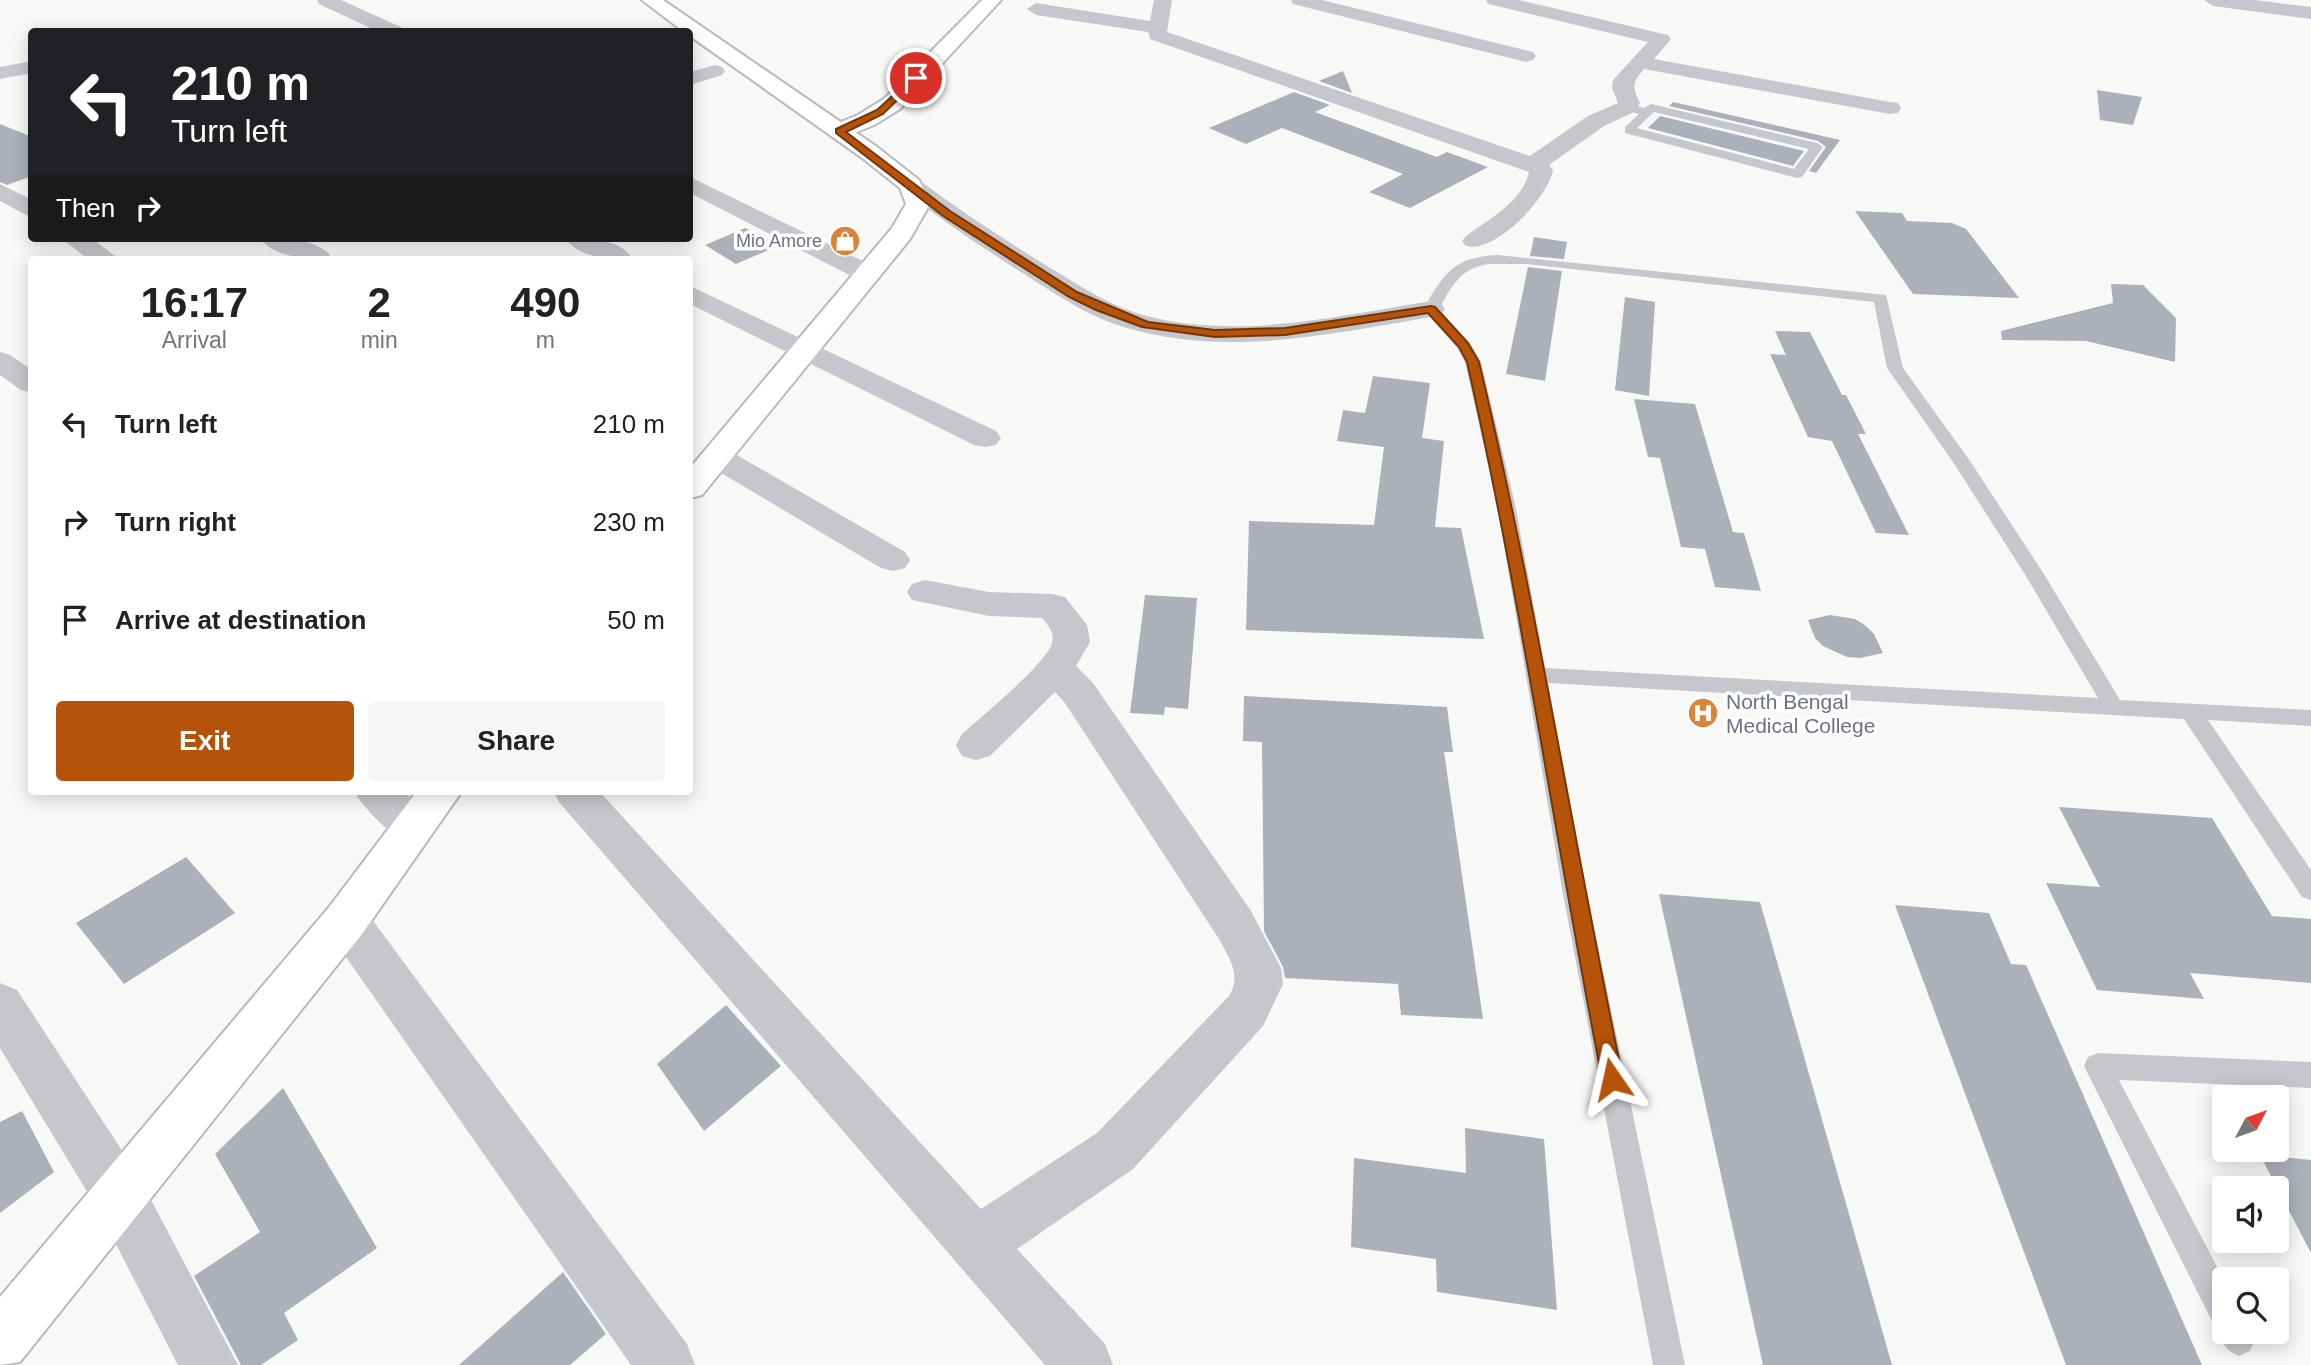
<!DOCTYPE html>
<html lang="en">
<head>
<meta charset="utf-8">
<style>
	body { margin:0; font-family:Arial,sans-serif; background:#f6f6f6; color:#222; height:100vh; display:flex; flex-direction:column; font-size:26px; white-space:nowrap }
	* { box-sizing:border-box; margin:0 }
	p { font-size:23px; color:#767676 }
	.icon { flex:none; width:38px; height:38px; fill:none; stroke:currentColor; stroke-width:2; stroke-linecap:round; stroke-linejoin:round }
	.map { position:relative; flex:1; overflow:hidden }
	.side { position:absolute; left:28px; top:256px; width:665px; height:539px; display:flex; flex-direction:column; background:#fff; border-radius:7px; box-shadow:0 4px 18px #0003 }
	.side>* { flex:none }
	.banner { position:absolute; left:28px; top:28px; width:665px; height:214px; border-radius:7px; box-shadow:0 4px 18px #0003; background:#202124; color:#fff; overflow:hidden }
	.needle { width:46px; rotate:49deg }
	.controls { position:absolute; left:2212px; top:1085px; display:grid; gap:14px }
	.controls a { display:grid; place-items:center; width:77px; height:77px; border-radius:7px; background:#fff; box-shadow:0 4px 18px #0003; font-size:35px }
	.pin { position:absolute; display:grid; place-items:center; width:60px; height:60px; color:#fff; margin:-30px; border:4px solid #fff; border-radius:50%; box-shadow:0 2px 7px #0007 }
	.me { position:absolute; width:77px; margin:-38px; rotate:349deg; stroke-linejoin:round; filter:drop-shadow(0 0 5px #0008) }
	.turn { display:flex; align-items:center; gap:24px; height:147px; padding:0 28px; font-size:32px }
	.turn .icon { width:91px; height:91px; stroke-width:2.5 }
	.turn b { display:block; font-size:49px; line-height:60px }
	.then { display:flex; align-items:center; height:66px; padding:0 28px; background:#0003; gap:14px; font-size:26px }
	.eta { display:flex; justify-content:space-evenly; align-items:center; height:119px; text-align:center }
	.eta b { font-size:42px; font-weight:700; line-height:49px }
	.button { display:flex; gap:14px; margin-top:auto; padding:14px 28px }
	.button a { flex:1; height:80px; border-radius:7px; background:#b45309; color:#fff; font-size:28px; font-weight:700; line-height:80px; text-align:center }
	.button a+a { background:#f6f6f6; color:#222 }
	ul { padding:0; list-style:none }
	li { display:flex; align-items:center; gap:21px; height:98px; padding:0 28px }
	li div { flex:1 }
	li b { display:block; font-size:26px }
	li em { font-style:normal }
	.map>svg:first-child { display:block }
</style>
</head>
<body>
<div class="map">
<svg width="2311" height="1365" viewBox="0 0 2311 1365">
	<rect width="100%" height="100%" fill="#f8f9f7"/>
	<g fill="#acb0b9">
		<path d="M1343 71 1352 93 1319 81Z"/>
		<path d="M2097 90 2142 97 2133 125 2100 120Z"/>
		<path d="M1294 92 1330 105 1315 112 1437 157 1447 152 1488 167 1410 208 1369 192 1403 174 1282 128 1246 144 1209 128Z"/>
		<path d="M1673 102 1726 114 1840 140 1816 173 1809 171 1826 147 1818 141 1669 106Z"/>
		<path d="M1660 116 1804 151 1793 166 1648 128Z"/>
		<path d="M0 124 32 137V176L7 185 0 182Z"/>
		<path d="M1855 211 1902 213 1907 221 1952 223 1966 229 2019 298 1913 294Z"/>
		<path d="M745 228 780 245 736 264 705 245Z"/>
		<path d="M1534 237 1567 242 1564 259 1530 256Z"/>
		<path d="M1528 267 1562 271 1545 381 1506 374Z"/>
		<path d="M2111 284 2143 285 2176 318 2175 362 2086 341 2002 340 2001 331 2113 303Z"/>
		<path d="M1625 297 1655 302 1649 396 1615 390Z"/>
		<path d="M1775 331 1810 332 1842 395H1846L1866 434H1858L1909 535 1876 533 1832 441 1808 437 1770 354 1786 355Z"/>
		<path d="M1373 376 1430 383 1422 438 1444 441 1435 527 1461 528 1484 639 1246 630 1249 521 1374 525 1384 447 1337 441 1343 410 1365 413Z"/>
		<path d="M1634 399 1695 404 1733 532 1744 533 1761 591 1715 587 1705 549 1681 547 1660 458 1648 457Z"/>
		<path d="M1145 595 1197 598 1188 709 1165 707 1164 715 1130 713Z"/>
		<path d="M1830 615 1855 619 1866 626 1874 634 1883 653 1860 658 1847 657 1823 646 1815 638 1808 620Z"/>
		<path d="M1244 696 1447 707 1453 752H1444L1483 1019 1401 1015 1398 984 1285 978 1283 967 1264 931 1262 742 1243 741Z"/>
		<path d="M2059 807 2212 818 2272 916 2311 919V983L2190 973 2204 999 2097 990 2046 883 2100 887Z"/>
		<path d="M186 857 235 913 124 984 76 923Z"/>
		<path d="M1659 894 1760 902 1892 1365H1763Z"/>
		<path d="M1895 905 1989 913 2011 964 2026 965 2202 1365H2066Z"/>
		<path d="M726 1005 781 1066 704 1131 657 1064Z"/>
		<path d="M283 1088 377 1248 284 1313 298 1340 261 1365H241L194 1276 260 1232 215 1154Z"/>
		<path d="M22 1111 54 1172 0 1213V1122Z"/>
		<path d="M1465 1128 1544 1139 1557 1310 1437 1292 1436 1259 1351 1247 1354 1158 1466 1173Z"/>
		<path d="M2260 1155 2311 1160V1253Z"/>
		<path d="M563 1272 606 1334 570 1365H459Z"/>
	</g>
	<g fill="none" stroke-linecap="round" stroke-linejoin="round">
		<g stroke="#b8bac0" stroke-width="4">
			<path id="secondary" d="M982 0H1001L900 109 874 125 847 136H831L828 131 831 126 858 115 884 99Z"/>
		</g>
		<g stroke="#b6b9be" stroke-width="4">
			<g id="primary">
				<path d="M642 0H663L877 147 919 180 930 204 910 239 702 495 690 498V468L892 228 906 204 900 188 861 157 690 36V32H684Z"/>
				<path d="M417 791H462L362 934 20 1362 0 1365V1297L330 906Z"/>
			</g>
		</g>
		<g fill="#c5c7cc" fill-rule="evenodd">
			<path d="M1626 103 1644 108 1651 104 1817 143 1823 147 1802 177 1797 178 1625 133V127L1639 114 1622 109V105ZM1654 112 1809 149 1794 169 1637 128Z"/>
			<path d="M1498 255 1886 295 1903 368 1970 461 2042 571 2120 700 2311 710V726L2208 720 2311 870V900L2302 897 2184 719 1548 683 1587 894 1685 1365H1653L1563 894 1497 504 1465 362 1457 348 1423 309C1445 273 1453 257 1498 255ZM1489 264H1526L1874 302 1887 368 1953 462 2026 576 2098 698 1545 668 1515 504 1481 362 1470 343 1439 309C1452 286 1460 268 1489 264Z"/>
			<path d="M2098 1053 2311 1062V1088L2119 1080 2224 1280V1332H2251L2255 1340 2250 1351 2239 1356C2226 1351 2223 1344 2218 1332L2221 1326 2213 1323 2084 1066 2088 1057Z"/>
		</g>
		<g fill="#c5c7cc" fill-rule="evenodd">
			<path d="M317 0H341L403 28 405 32H379L319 4Z"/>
			<path d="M1154 0H1172L1167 32 1530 156 1588 116 1618 103 1612 88 1613 80 1648 42 1488 4 1486 0H1519L1668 35 1671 39 1654 59 1890 102 1898 103 1901 108 1898 113 1890 114 1644 69C1632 83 1632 86 1640 103L1634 112 1604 126 1549 165 1553 170C1548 198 1495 254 1466 246L1462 241 1466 236C1488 220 1523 201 1529 172L1150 39 1148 32 1036 15 1027 9 1036 3 1150 21Z"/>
			<path d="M1291 0H1322L1533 52 1536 56 1533 60 1526 62 1293 4Z"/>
			<path d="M2204 0H2255L2311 7V19L2213 6Z"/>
			<path d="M32 61V73L0 79V67Z"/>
			<path d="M715 65 722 67 725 71 722 75 690 85V72Z"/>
			<path d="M690 177 875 267 879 273 875 279 866 281 857 279 690 193Z"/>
			<path d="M911 178 919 180C962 212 1006 241 1052 269 1082 287 1112 307 1147 316 1239 340 1339 316 1431 301L1441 303 1445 309 1441 315 1431 317C1330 334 1225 358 1124 327 1092 318 1063 299 1035 281 989 252 945 223 903 190L899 185 903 180Z"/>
			<path d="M0 184 32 200V218L0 201Z"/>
			<path d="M61 238H91L119 259H88Z"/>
			<path d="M260 238C283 238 319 238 333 259 311 259 275 259 260 238Z"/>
			<path d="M565 238C588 238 619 238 633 259 610 259 580 259 565 238Z"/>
			<path d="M690 286 996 431 1001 438 996 445 985 447 974 445 690 304Z"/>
			<path d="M0 352 10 355 32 370V393L21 390 0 375Z"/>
			<path d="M717 447 728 450 905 552 910 560 905 568 893 571 881 568 706 464 701 457 706 450Z"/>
			<path d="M925 580 989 592 1052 594 1065 597 1087 625 1090 642 1076 666 1093 683 1251 911 1281 968 1283 984 1263 1026 1133 1169 1017 1249 1105 1344 1113 1365H1045L559 802 553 791H599L981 1209 1097 1133 1229 996C1242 975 1229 958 1219 939L1065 703 1055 692 990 756 976 760 962 756 956 745 962 734C981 717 1046 664 1052 643 1055 633 1048 625 1042 618L989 616 912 600 907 592 912 584Z"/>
			<path d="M354 791H403L428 813 434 825 428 837C423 839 417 842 412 842 394 841 362 806 354 791Z"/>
			<path d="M346 901 362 906 687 1344 695 1365H631L330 934 323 920 330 906Z"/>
			<path d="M0 983 17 990 138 1175 238 1365H178L100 1213 0 1048Z"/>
		</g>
		<use href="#secondary" fill="#fff" fill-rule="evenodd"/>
		<use href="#primary" fill="#fff" fill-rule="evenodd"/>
	</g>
	<path fill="#b45309" stroke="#753606" stroke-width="2" d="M913 77 920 78 883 114 846 132 950 211 1077 292 1148 322 1215 330 1285 328 1431 306 1435 307 1468 343 1479 362C1536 599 1573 840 1623 1079L1620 1085 1612 1088 1605 1085 1602 1079C1555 840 1521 599 1467 362L1459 347 1428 313 1285 335 1215 337 1142 327 1096 310 1069 297 943 216 836 133V129L877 110Z"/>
	<defs>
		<g id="shop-disc" transform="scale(1.575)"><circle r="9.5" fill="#d88537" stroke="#fff"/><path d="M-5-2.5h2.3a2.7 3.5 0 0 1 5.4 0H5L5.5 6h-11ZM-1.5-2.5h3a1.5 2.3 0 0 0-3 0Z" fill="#fff"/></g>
		<g id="hospital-disc" transform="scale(1.575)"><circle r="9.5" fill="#d88537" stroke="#fff"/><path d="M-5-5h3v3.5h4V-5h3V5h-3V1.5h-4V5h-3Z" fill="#fff"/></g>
	</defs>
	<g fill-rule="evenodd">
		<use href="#shop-disc" x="845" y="241"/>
		<use href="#hospital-disc" x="1703" y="713"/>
	</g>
	<g text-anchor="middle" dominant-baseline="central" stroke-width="7" stroke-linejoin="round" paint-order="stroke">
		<g font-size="18" fill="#6a7285" stroke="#fff" text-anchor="end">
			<text x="822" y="241">Mio Amore</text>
		</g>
		<g font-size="21" fill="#6a7285" stroke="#fff" text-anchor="start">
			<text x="1726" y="701">North Bengal<tspan x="1726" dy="24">Medical College</tspan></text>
		</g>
	</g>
</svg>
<div class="controls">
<a><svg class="needle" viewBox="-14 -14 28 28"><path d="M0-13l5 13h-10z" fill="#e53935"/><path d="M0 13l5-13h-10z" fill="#767676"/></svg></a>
<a><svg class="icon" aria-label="sound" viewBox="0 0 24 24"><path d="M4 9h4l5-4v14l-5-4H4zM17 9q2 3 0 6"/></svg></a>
<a><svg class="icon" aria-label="search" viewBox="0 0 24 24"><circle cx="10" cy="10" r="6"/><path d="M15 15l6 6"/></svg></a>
</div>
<div class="pin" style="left:916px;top:78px;background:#d93025"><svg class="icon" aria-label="arrive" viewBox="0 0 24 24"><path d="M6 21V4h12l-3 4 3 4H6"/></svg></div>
<svg class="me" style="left:1612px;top:1079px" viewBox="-20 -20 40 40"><path d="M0-17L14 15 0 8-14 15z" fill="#b45309" stroke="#fff" stroke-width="4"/></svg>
<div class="banner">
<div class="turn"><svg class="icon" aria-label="left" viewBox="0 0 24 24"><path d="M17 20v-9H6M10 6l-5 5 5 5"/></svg><div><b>210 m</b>Turn left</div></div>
<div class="then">Then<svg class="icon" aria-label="right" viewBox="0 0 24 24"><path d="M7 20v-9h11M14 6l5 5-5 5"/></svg></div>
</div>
<section class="side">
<div class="eta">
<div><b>16:17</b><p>Arrival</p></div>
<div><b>2</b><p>min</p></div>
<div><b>490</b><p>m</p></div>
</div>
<ul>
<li><svg class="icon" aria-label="left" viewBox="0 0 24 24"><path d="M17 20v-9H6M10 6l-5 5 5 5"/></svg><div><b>Turn left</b></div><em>210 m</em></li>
<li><svg class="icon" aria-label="right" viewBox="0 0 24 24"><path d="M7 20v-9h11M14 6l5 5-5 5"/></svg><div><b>Turn right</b></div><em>230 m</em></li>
<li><svg class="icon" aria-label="arrive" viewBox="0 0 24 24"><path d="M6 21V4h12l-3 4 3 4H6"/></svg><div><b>Arrive at destination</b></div><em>50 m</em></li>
</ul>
<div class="button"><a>Exit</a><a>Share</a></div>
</section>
</div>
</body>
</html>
